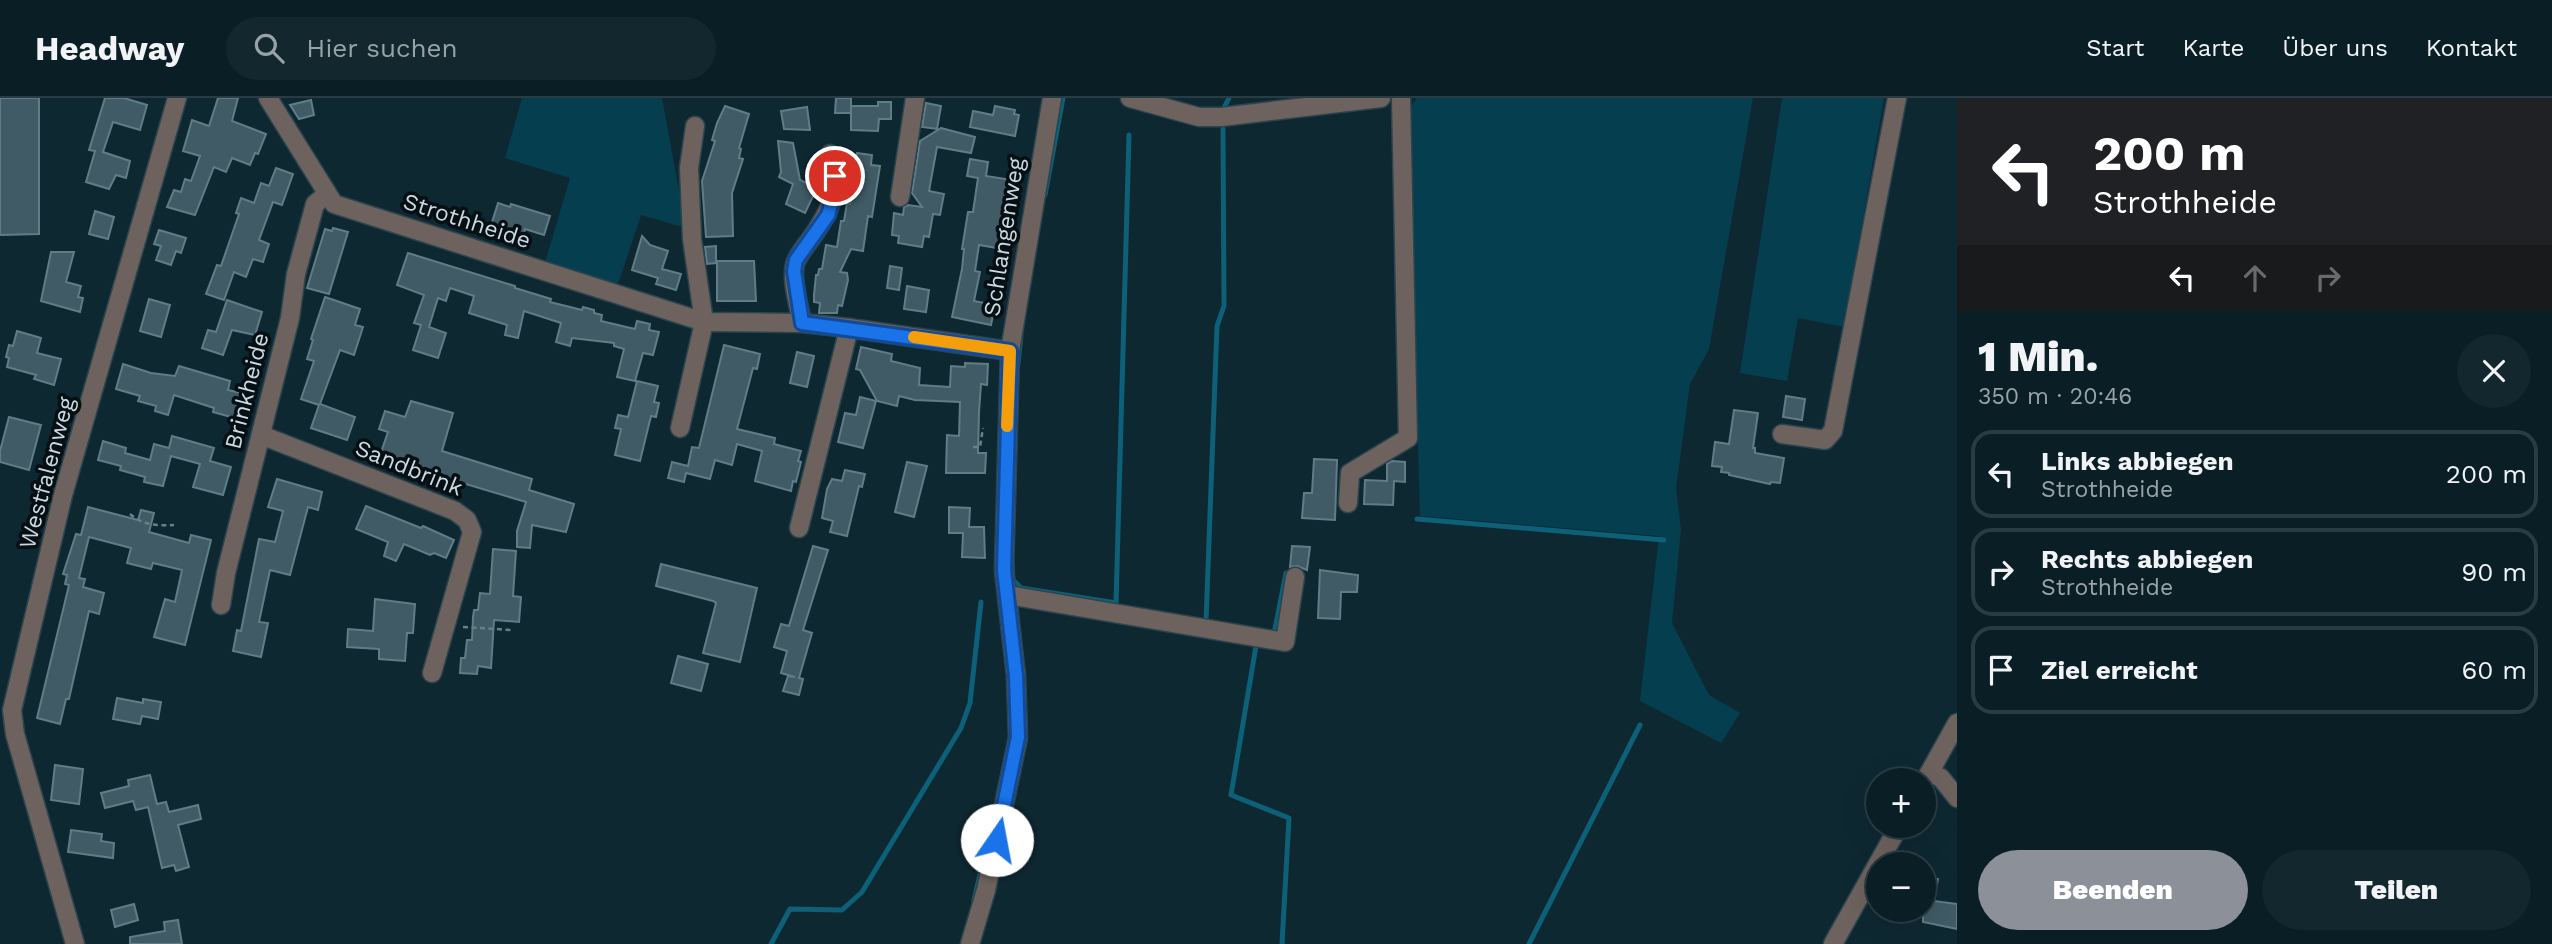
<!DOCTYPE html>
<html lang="de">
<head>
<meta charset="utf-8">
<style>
	body { margin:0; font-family:"Work Sans",sans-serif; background:#13272e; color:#f1f3f6; height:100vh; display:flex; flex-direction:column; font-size:26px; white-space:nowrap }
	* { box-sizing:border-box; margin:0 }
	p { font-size:23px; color:#99a2a7 }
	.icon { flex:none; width:38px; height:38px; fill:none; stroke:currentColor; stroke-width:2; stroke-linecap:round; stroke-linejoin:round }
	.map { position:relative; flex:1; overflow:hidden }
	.drawer { display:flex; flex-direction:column; background:#0a1e26; width:595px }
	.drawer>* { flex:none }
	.hud { background:#202124; color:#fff; overflow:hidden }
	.tools { position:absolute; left:1866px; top:670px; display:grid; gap:14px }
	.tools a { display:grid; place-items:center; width:70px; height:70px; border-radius:50%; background:#0a1e26; box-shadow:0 7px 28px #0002,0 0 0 2px #2a3c43; font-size:35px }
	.pin { position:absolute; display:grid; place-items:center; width:60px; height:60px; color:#fff; margin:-30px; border:4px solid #fff; border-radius:50%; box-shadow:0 2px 7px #0007 }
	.me { position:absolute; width:77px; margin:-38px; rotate:12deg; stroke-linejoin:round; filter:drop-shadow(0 0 5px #0008) }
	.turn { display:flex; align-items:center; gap:24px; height:147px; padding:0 21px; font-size:32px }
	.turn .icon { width:91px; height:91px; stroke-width:2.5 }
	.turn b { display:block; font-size:49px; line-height:60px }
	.lanes { display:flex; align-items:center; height:66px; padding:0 21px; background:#0003; justify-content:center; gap:35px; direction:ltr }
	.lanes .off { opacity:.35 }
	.round { display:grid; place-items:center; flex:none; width:74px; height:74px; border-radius:37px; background:#13272e }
	.head { display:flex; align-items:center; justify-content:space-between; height:119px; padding:0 21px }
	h1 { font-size:42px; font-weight:800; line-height:52px }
	.primary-button { display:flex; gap:14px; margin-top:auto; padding:14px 21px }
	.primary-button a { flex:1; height:80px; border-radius:42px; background:#8c9099; color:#fff; font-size:28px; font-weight:800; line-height:80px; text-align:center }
	.primary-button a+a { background:#13272e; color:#f1f3f6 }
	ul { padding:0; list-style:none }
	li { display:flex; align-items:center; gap:21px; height:88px; margin:0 14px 10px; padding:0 7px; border:4px solid #2a3c43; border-radius:21px }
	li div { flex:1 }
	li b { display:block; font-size:26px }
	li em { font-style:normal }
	header { display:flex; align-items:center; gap:42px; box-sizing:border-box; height:98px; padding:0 35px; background:#0a1e26; border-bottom:2px solid #2a3c43 }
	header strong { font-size:33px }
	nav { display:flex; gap:38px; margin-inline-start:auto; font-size:24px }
	.search { width:490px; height:63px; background:#13272e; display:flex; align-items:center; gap:18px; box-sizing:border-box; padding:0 24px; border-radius:38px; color:#99a2a7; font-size:26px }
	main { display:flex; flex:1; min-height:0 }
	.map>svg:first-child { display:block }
</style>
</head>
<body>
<header>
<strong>Headway</strong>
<div class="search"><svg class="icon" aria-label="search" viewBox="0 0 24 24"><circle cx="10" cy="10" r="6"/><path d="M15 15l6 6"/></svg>Hier suchen</div>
<nav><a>Start</a><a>Karte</a><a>Über uns</a><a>Kontakt</a></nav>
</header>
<main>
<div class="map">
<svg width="1957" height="846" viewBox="0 0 1957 846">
	<rect width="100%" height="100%" fill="#0e2832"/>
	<g fill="#053e4e">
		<path d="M522 0H662L686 130 641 117 617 189 545 165 570 80 505 60Z"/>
		<path d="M1417 0H1753L1709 251 1690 286 1676 390 1681 431 1672 525 1709 597 1740 615 1721 645 1640 603 1659 438 1420 418 1408 12Z"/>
		<path d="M1782 0H1884L1844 229 1798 220 1787 283 1740 275Z"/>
	</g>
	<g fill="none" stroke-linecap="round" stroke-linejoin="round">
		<g stroke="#0c6179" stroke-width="5">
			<path d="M1223 12 1229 0"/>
			<path d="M1045 97 1063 0"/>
			<path d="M1018 266 1021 237"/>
			<path d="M1417 421 1664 442"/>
			<path d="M1012 465 1013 482 1021 490 1116 505 1129 37"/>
			<path d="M1210 525 1206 524 1217 228 1224 208 1223 31"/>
			<path d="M1274 536 1286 475"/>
			<path d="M1256 548 1231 697 1289 720 1282 846"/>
			<path d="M974 802 982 768"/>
			<path d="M771 846 790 811 842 812 862 794 961 630 970 605 981 504"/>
			<path d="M1529 846 1640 627"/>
		</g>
	</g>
	<g fill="#405b66" stroke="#607c87" stroke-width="2">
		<path d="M0 0H39V136L0 137Z"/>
		<path d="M105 0H124L147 7 140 32 113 24 103 54 130 63 126 80 116 77 109 91 86 84 95 53 89 52Z"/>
		<path d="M218 0H238L232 23 266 36 258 56 255 55 250 67 232 60 226 74 214 69 195 117 167 109 174 92 181 94 185 81 191 83 200 58 183 53 192 22 209 28Z"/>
		<path d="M836 0H851V15H835Z"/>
		<path d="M311 2 314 17 299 21 290 7Z"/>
		<path d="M878 4H891V21H879L878 33 851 32V8H878Z"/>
		<path d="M926 5 941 8 937 31 922 29Z"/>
		<path d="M725 8 749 16 739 50 741 51 739 60 743 61 732 95 733 138 706 139 702 83 715 43 712 42 717 25Z"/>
		<path d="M995 8 1015 12 1014 16 1019 17 1015 38 970 29 973 13 993 17Z"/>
		<path d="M807 9 810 32 784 31 781 13Z"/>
		<path d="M941 30 975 39 971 55 937 49 929 93 944 96 940 117 933 116 929 139 924 138 922 149 898 145 899 138 892 137 894 115 903 117 904 109 908 107 922 109 912 95 920 43Z"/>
		<path d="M778 43 793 45 800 82 817 90 805 115 786 106 793 86 779 79 781 74Z"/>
		<path d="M857 55 872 57 871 67 880 68 872 119 868 118 863 153 851 151 840 174 847 175 848 182 842 208 838 207 837 215H819L820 205 814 204V197L816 177H818L819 171H822L826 147 837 149 841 123H844L847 105 850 106Z"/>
		<path d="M970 61 988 64 986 78 1012 82 1003 151 979 147 975 173 980 174 974 203 995 207 991 227 952 219 962 171 964 151H962L968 114H973L978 80 967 78Z"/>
		<path d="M276 70 293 76 282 107 273 104 259 142 269 146 263 164 253 161 246 179 234 174 224 202 206 196 217 167 221 168 239 116 236 115 241 100 254 105 261 85 269 88Z"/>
		<path d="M498 105 510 109 511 106 550 118 544 137 525 131 521 144 512 141 511 143 489 134Z"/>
		<path d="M95 113 114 119 108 141 89 136Z"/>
		<path d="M333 130 348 134 329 196 307 190 325 131 332 133Z"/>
		<path d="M159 132 186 140 181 155 176 153 171 167 156 162 161 148 154 146Z"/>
		<path d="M642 138 650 147 668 153 662 171 681 176 676 192 656 186 658 180 632 172Z"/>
		<path d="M716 148V165L707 166 705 149Z"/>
		<path d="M51 154H74L66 184 81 188 78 199 83 200 80 214 41 203Z"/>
		<path d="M408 155 515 188V190L551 201 550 204 582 212 583 209 594 212V215L602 217 601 223 635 231 637 223 650 226 649 232 659 234 653 257 643 255 635 283 617 279 624 251 614 248V245L572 240 570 248 556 244 561 225 524 213 518 240 505 237 507 227 469 215 474 198 450 190 446 203 438 200 429 229 446 235 438 260 413 252 421 227 414 225 424 197 397 187Z"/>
		<path d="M717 163H754L756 203H717Z"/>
		<path d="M890 168 902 170 899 192 887 190Z"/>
		<path d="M907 188 929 192 926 214 904 211Z"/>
		<path d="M325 199 360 211 355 227 363 229 354 257 340 252 320 306 355 319 347 342 311 330 319 307 301 301 314 263 307 261 313 242 311 241Z"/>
		<path d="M149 201 170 207 161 239 140 233Z"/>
		<path d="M227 202 262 214 255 237 232 232 223 257 202 250 208 232 216 234Z"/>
		<path d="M17 233 41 240 37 255 61 261 54 287 34 281 36 277 7 269 9 260 6 259 9 247 13 248Z"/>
		<path d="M724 247 760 256 757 271 753 270 737 331 775 340 774 346 801 353 798 363 801 364 796 384 793 383 791 393 755 383 762 353 737 346 732 367 715 362 710 381 686 375 684 384 668 380 672 364 688 368 692 349 699 350Z"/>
		<path d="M861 249 892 256 891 263 920 270 919 287 950 289 951 268 965 269V265L988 266 987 287 981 286 979 314 978 355H986L985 375H946L947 337 959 338 960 304 915 302 899 298 897 308 877 303 860 272 856 271Z"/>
		<path d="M797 254 814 258 807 289 790 285Z"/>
		<path d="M123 266 151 275 175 278 179 268 230 283 228 292 249 297 242 322 213 314 214 310 174 297 168 317 155 313 156 308 138 303 140 298 116 291Z"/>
		<path d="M637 283 658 288 654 304 659 305 656 319 651 318 640 363 615 357 621 331 615 330 618 317 628 319Z"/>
		<path d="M1786 298 1805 301 1802 322 1783 319Z"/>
		<path d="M860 299 876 303 863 350 838 344 845 315 856 317Z"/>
		<path d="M411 303 453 315 442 353 532 381 529 392 574 406 566 434 532 427 530 450 517 449V433L526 404 379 360 388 334 379 331 385 313 405 319Z"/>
		<path d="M1734 312 1758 315 1753 350H1755V355L1784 360 1780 385 1771 384 1770 386 1729 377V375L1721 374 1722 369 1712 368 1715 344 1729 346Z"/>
		<path d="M9 319 41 327 29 372 0 364V353Z"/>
		<path d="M172 338 214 350 210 363 231 369 223 397 193 389 200 366 171 358 163 388 144 384 145 379 120 372 121 368 98 362 103 343 126 350 125 355 150 362 154 346 169 350Z"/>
		<path d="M1314 361 1337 362 1335 422 1302 420 1304 395H1312Z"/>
		<path d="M1392 363 1405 364V384L1394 383 1393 407 1364 406 1365 382 1387 383V366Z"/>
		<path d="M907 364 927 368 914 419 895 414Z"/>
		<path d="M845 372 865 376 862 389 859 388 847 438 830 434 833 423 822 420 827 391 832 381 842 383Z"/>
		<path d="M277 381 322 394 318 412 308 409 290 477 270 472 259 524 268 525 261 559 233 553 237 532 241 533 259 441 275 444 283 413 268 409Z"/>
		<path d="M366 408 421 430 423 428 454 442 446 460 434 455 430 457 404 446 396 463 384 458 388 444 356 431Z"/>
		<path d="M88 409 138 422 141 412 154 415 149 434 189 445 191 437 211 442 185 547 154 539 165 501 175 504 182 472 153 465 151 471 127 465 131 450 89 439 79 480 85 481 83 489 104 495 99 516 89 513 69 601H66L60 626 37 620 69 487 65 486 67 477 63 476 76 436 81 437Z"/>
		<path d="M949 409 970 410 969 429H984L985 460 962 459 963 435H949Z"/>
		<path d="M813 448 828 452 803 532 812 535 799 580 803 581 799 597 783 593 788 578 795 579 781 575 787 553 774 549 781 526 789 528Z"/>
		<path d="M1292 448 1310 449 1307 472 1297 468 1290 469Z"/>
		<path d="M493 451 516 453 513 498 521 499 519 524 494 522 491 570 478 568 477 576 460 575 461 560H465L467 542H472L473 519 474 512H478L480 495 490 496Z"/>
		<path d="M661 466 757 490 740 564 703 555 716 505 713 503 656 488Z"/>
		<path d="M1320 472 1358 477 1357 494H1341L1340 521 1318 520Z"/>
		<path d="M375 501 415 506 413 535H407L405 563 379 561V551L347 549 348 531 373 533Z"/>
		<path d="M678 558 708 566 701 593 671 585Z"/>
		<path d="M117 600 143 605V601L161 604 158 621 142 618 140 626 113 621Z"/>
		<path d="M55 667 83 671 79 706 51 702Z"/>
		<path d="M150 677 157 706 166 704 169 714 198 707 201 721 178 727 189 769 176 773 174 767 162 770 148 709 136 712 133 703 105 710 101 695 129 688 128 682Z"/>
		<path d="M71 732 102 736 101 743 114 745 113 760 68 754Z"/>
		<path d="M1923 779 1938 781 1934 803 1957 806V831L1923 824Z"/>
		<path d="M134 806 138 822 115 829 111 812Z"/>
		<path d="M178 822 182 846H130V839L165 833 164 824Z"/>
	</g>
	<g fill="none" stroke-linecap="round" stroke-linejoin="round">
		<g stroke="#2c444e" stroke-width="21">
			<g id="minor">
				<path d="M268 0 334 106 704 224 802 225 849 230 1010 253"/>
				<path d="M1130 0 1199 19H1221L1381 0"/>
				<path d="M900 99 915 0"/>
				<path d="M802 225C799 207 791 183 795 166 798 157 804 150 810 142 832 111 839 95 830 56"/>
				<path d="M680 330 704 224 692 141 689 70 695 28"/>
				<path d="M1782 336 1825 342 1833 333 1897 0"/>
				<path d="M261 337 455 413 467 422 472 434 432 575"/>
				<path d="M1348 405 1350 375 1408 340 1401 0"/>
				<path d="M799 430 849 230"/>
				<path d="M1008 497 1285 544 1295 479"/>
				<path d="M221 507 226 475 290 220 296 176 315 106 327 96"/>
				<path d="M1930 674 1941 680 1957 700"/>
				<path d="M1923 686 1957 625"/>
				<path d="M75 846 15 636 12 612 63 397 177 0"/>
				<path d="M970 846 986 792 1018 640 1016 578 1004 472 1010 253 1052 0"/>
				<path d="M1833 846 1899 728"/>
			</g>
		</g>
		<g stroke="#6a7f87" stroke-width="2.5" stroke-dasharray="5 3.5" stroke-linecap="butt">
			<path d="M973 349H980L983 330"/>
			<path d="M130 416C142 427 158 428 174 427"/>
			<path d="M463 529 511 532"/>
		</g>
		<use href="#minor" stroke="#6e625e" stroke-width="18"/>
	</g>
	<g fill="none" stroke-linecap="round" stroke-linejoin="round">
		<g stroke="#114b97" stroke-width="18">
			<path id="route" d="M835 78 834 97 828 117 796 162 794 173 802 225 1010 253 1004 472 1016 578 1018 639 997 742"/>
		</g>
		<use href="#route" stroke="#1a73e8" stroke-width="12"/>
		<path stroke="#f59e0b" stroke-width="12" d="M914 239 1010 253 1007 328"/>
	</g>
	<g text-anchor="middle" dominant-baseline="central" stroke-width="7" stroke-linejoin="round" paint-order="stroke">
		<g font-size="23" fill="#cbdae0" stroke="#050f14">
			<text transform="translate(467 123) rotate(18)">Strothheide</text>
			<text transform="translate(1004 139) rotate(-81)">Schlangenweg</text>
			<text transform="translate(247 293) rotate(-76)">Brinkheide</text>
			<text transform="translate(409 370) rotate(22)">Sandbrink</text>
			<text transform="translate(47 375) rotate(-75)">Westfalenweg</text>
		</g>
	</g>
</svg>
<div class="tools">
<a>+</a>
<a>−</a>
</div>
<div class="pin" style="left:835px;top:78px;background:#d93025"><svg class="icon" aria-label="arrive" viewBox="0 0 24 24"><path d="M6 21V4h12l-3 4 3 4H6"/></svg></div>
<svg class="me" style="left:997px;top:742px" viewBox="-20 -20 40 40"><circle r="19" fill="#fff"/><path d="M0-13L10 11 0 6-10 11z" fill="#1a73e8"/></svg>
</div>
<section class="drawer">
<div class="hud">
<div class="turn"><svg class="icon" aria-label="left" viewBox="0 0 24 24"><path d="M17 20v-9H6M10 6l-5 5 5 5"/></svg><div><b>200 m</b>Strothheide</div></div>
<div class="lanes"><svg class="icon" aria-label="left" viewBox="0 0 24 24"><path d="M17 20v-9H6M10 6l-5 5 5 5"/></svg><svg class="icon off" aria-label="ahead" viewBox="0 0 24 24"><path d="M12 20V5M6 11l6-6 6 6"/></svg><svg class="icon off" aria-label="right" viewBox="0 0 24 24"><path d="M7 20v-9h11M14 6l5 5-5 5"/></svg></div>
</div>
<div class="head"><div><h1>1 Min.</h1><p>350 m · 20:46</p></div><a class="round"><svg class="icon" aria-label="close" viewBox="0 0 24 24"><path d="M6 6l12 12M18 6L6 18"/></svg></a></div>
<ul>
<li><svg class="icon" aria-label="left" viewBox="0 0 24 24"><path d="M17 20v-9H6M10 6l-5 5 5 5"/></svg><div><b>Links abbiegen</b><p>Strothheide</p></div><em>200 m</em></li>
<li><svg class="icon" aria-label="right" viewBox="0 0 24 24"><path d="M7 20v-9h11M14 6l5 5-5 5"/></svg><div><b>Rechts abbiegen</b><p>Strothheide</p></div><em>90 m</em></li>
<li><svg class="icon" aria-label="arrive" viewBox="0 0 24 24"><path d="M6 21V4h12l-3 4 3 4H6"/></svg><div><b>Ziel erreicht</b></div><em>60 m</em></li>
</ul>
<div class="primary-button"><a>Beenden</a><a>Teilen</a></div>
</section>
</main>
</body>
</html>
